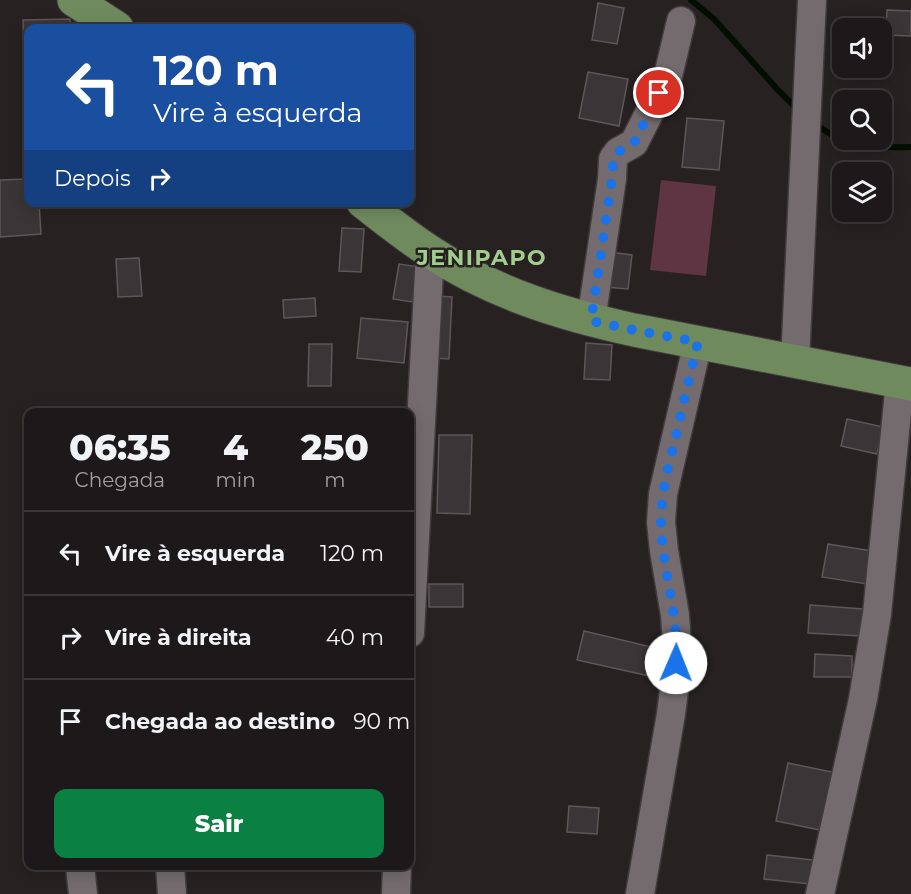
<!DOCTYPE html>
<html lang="pt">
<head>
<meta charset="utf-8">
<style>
	body { margin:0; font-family:Montserrat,sans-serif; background:#252223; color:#f1f3f6; height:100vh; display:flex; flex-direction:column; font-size:22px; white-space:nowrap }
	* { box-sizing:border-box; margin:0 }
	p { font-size:20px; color:#a0a0a2 }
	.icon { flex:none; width:33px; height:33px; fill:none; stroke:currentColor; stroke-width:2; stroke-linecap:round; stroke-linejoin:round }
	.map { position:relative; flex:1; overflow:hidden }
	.panel { position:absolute; left:24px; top:408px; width:390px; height:462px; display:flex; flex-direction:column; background:#1d191a; border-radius:12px; box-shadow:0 3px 15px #0003,0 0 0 2px #3b3839 }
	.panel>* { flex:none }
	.top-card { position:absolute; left:24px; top:24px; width:390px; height:183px; border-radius:12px; box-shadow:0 3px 15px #0003,0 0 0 2px #3b3839; background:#1a4fa0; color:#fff; overflow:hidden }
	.buttons { position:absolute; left:832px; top:18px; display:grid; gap:12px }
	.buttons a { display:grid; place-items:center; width:60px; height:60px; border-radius:12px; background:#1d191a; box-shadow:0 3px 15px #0003,0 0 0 2px #3b3839; font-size:30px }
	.pin { position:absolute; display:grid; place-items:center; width:51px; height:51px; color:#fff; margin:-26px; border:3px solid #fff; border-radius:50%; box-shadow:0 2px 6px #0007 }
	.me { position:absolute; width:66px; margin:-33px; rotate:1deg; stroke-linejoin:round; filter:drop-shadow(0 0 4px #0008) }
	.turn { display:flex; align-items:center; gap:21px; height:126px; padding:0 30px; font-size:27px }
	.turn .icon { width:78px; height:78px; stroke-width:2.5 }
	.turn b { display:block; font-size:42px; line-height:51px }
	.then { display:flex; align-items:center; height:57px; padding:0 30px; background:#0003; gap:12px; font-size:22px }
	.eta { display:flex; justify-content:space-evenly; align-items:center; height:102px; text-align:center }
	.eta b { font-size:36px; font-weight:800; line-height:42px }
	.primary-button { display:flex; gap:12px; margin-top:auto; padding:12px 30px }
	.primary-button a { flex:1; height:69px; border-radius:12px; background:#0b8043; color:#fff; font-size:24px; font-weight:800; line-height:69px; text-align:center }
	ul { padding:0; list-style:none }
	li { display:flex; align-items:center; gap:18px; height:84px; padding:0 30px; border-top:2px solid #3b3839 }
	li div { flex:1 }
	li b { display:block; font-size:22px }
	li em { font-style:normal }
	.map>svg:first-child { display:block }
</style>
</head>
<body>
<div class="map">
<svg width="911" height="894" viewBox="0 0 911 894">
	<rect width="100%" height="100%" fill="#272122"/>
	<path fill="#5f3543" d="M661 180 716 186 706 276 650 270Z"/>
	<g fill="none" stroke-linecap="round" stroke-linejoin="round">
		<g stroke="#010e00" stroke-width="6">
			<path d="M691 0 714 19 777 89 798 110"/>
			<path d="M815 124C847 148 873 148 911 147"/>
		</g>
	</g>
	<g fill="#3c3537" stroke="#5e5658" stroke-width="1.5">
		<path d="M598 3 624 8 617 44 592 40Z"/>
		<path d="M887 10 911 11V36L886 35Z"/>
		<path d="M70 19V28H28V81H25L23 20Z"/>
		<path d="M588 72 628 79 619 126 579 118Z"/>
		<path d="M687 118 724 121 719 170 682 167Z"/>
		<path d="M28 179V202H39L41 234 0 237V180Z"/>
		<path d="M342 228 364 229 361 272 339 271Z"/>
		<path d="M609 252 632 255 628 289 605 287Z"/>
		<path d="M139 258 142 296 118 297 116 259Z"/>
		<path d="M399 264 419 267 412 302 393 299Z"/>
		<path d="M437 296 452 297 449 359 434 358Z"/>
		<path d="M315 298 316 316 284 318 283 300Z"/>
		<path d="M361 318 408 322 404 363 357 358Z"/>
		<path d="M586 343 612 345 610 380 584 379Z"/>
		<path d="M309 344H332L331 386H308Z"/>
		<path d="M847 419 883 427 877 454 841 446Z"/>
		<path d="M439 435H472L470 514 437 513Z"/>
		<path d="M828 544 873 551 867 584 822 577Z"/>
		<rect x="429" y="584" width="34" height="23"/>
		<path d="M810 605 863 609 861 636 808 633Z"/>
		<path d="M584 631 660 649 654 677 577 660Z"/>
		<path d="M815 654 852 656V677H814Z"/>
		<path d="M788 763 832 772 820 830 776 821Z"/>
		<path d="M569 806 599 808 597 834 567 832Z"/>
		<path d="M767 855 813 860 810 884 764 879Z"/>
	</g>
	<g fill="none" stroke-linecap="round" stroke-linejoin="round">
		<g stroke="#413b3d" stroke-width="31">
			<g id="minor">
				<path d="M591 321 612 179 613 159 618 152 634 143 668 76 681 21"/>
				<path d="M795 362 812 0"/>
				<path d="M410 633 430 252"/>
				<path d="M80 866 83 894"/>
				<path d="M170 866 172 894"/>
				<path d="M396 894 397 866"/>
				<path d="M640 894 671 714 675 682 677 645 675 615 664 551 661 522 663 494 698 342"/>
				<path d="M820 894 863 699 877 614 900 382"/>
			</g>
		</g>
		<g stroke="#413b3d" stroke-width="35">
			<g id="major">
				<path d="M74 0 117 28"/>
				<path d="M363 202C385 219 406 236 429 251 493 293 561 314 634 330L911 384"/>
			</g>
		</g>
		<use href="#minor" stroke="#736b6d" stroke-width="28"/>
		<use href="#major" stroke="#6f8b5e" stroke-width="33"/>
	</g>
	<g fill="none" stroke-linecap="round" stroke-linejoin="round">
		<path stroke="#1a73e8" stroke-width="10" stroke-dasharray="0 18" d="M659 93 634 143 618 152 613 159 612 179 591 321 634 330 698 342C690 375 682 408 675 441 668 467 661 494 661 522 662 570 679 614 676 663"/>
	</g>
	<g text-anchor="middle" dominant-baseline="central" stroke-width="5" stroke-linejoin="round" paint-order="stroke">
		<g font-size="22" font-weight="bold" letter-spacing="1.5" fill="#a2ce8d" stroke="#272122">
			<text x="482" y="257">JENIPAPO</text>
		</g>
	</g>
</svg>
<div class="buttons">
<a><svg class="icon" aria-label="sound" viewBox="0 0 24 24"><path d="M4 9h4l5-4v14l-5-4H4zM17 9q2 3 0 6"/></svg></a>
<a><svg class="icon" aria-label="search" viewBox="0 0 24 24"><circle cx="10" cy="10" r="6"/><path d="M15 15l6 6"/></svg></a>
<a><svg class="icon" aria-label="layers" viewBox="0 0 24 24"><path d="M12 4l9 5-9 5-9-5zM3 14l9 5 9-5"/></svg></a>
</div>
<div class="pin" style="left:659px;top:93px;background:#d93025"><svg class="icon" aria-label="arrive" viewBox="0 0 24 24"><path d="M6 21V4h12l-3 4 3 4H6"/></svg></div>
<svg class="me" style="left:676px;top:663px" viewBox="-20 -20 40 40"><circle r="19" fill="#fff"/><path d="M0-13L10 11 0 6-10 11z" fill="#1a73e8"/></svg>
<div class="top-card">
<div class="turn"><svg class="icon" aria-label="left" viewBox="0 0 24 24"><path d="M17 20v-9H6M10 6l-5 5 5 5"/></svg><div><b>120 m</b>Vire à esquerda</div></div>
<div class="then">Depois<svg class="icon" aria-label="right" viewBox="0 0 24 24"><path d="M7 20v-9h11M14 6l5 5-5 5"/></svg></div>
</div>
<section class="panel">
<div class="eta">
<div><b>06:35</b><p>Chegada</p></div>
<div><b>4</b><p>min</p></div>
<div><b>250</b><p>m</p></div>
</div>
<ul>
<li><svg class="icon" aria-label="left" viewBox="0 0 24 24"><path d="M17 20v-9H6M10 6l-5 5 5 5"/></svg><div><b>Vire à esquerda</b></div><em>120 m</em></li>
<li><svg class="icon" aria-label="right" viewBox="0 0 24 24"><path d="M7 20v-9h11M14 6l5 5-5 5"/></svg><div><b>Vire à direita</b></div><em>40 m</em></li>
<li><svg class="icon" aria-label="arrive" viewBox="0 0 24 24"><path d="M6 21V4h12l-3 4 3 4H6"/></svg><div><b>Chegada ao destino</b></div><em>90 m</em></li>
</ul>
<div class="primary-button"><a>Sair</a></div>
</section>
</div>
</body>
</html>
